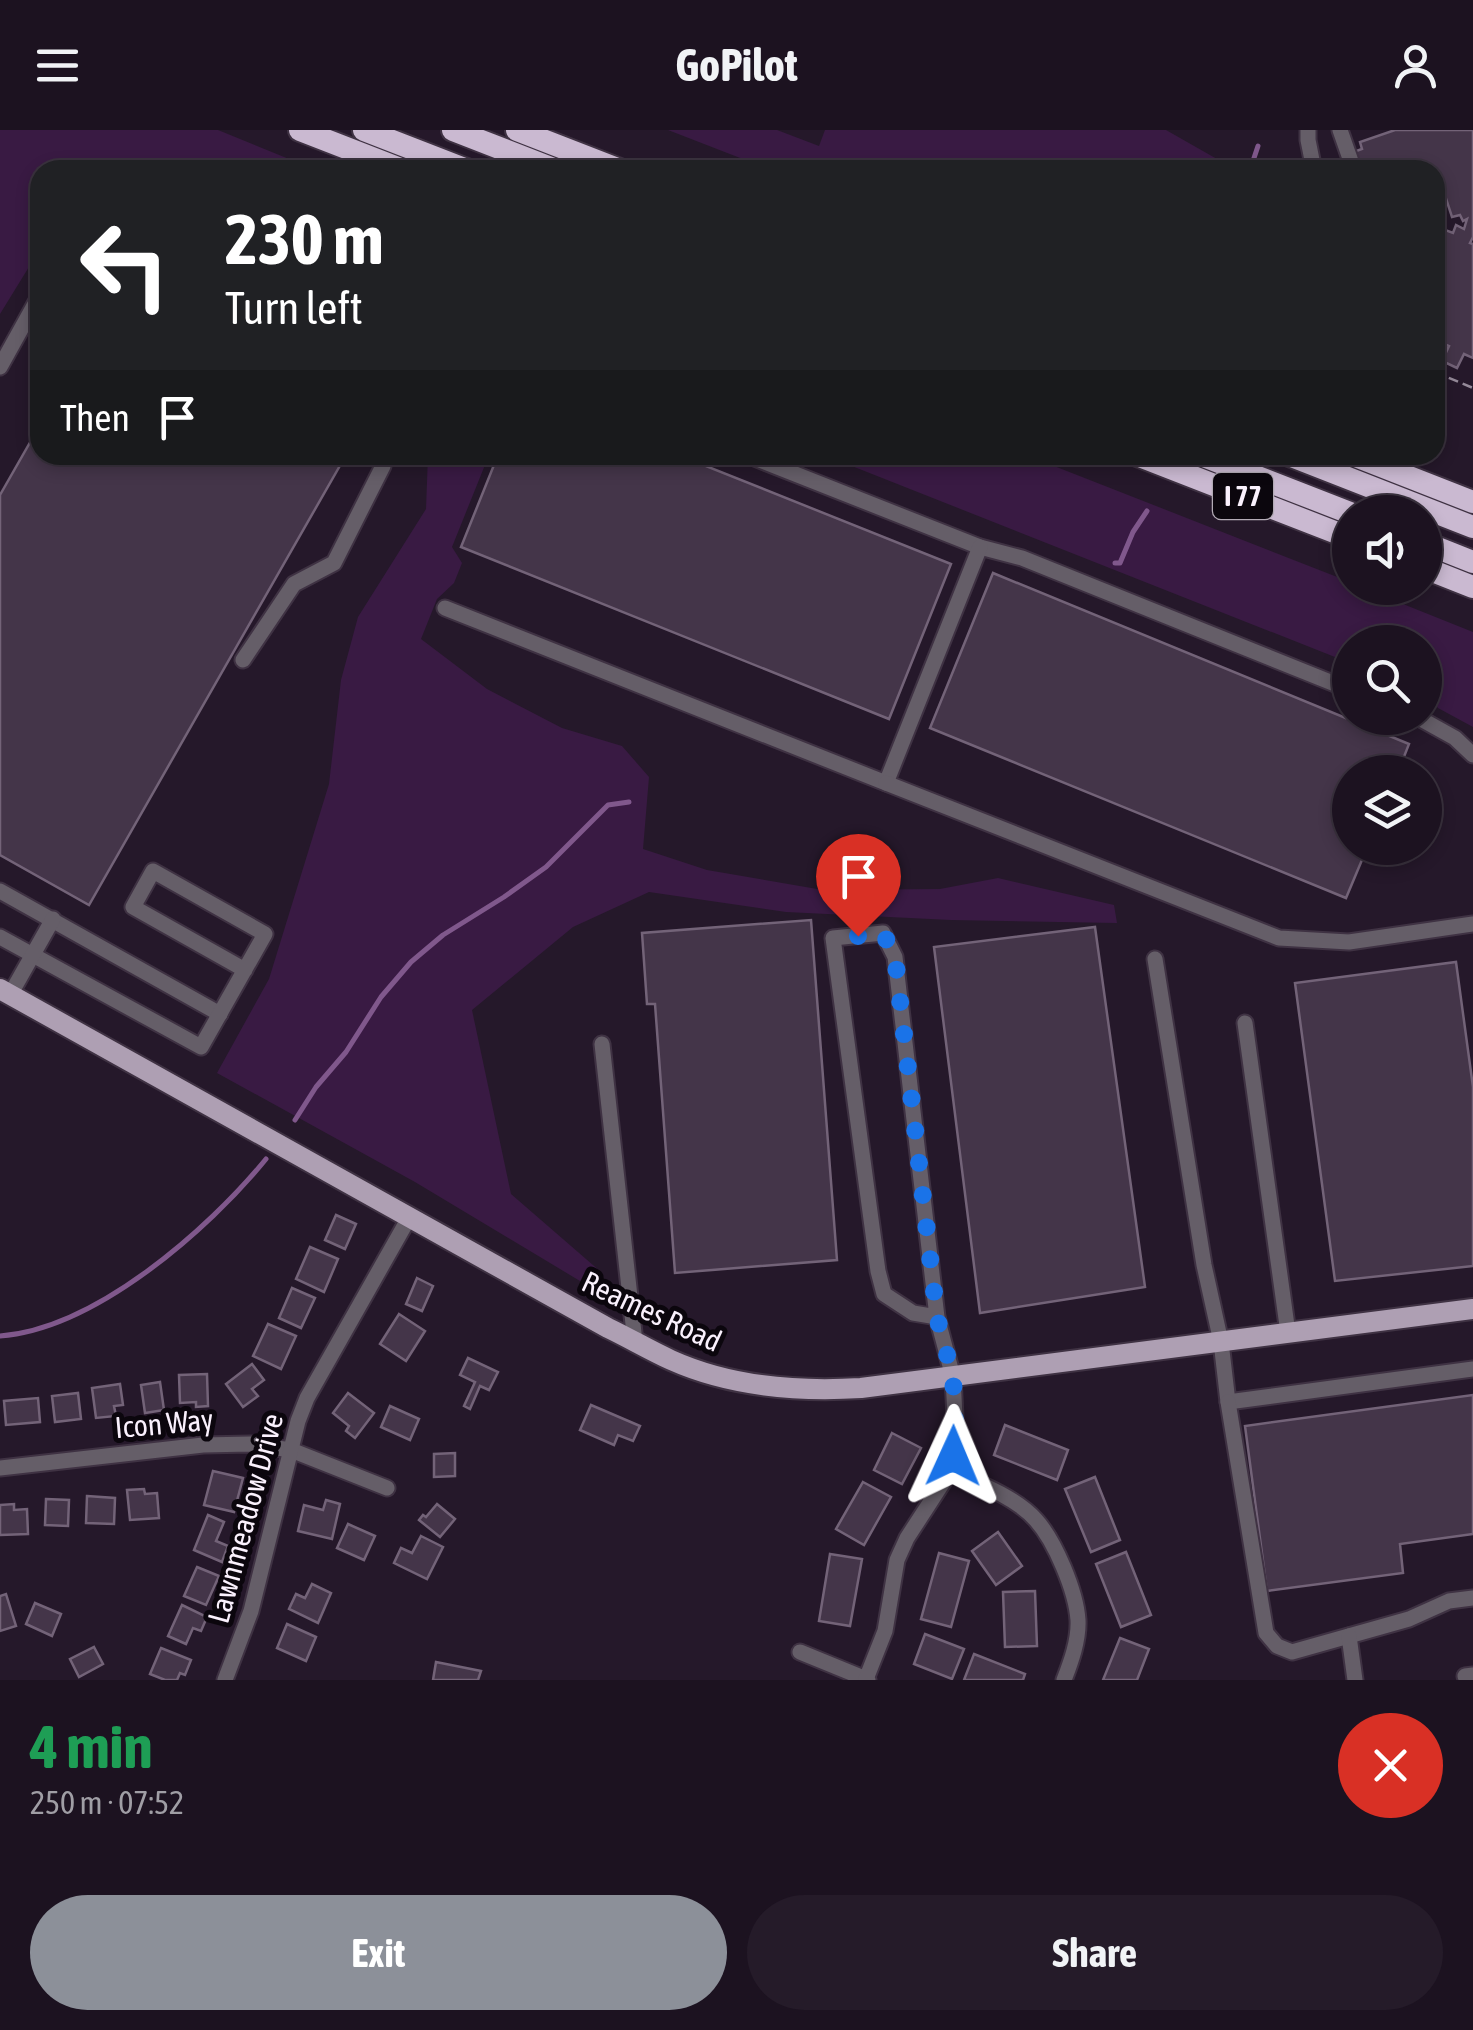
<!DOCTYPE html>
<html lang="en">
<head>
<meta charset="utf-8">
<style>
	body { margin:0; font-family:"Asap Condensed",sans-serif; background:#251b29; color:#f1f3f6; height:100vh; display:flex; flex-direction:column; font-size:38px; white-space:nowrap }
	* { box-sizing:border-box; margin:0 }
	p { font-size:32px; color:#a09ea5 }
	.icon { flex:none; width:55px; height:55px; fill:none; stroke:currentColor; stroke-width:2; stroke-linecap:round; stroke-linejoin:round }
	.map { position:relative; height:1550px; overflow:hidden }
	.drawer { display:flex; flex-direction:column; background:#1c1220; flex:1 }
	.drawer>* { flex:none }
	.top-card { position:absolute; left:30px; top:30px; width:1415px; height:305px; border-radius:30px; box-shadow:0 5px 15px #0003,0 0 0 2px #3a323e; background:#202124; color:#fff; overflow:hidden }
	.fabs { position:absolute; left:1332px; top:365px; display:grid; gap:20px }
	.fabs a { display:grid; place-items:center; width:110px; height:110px; border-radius:50%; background:#1c1220; box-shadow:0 5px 15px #0003,0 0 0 2px #3a323e; font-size:50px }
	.pin { position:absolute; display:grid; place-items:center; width:85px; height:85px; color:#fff; margin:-102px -42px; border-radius:50% 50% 50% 0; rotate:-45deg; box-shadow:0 0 10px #0007 }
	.pin .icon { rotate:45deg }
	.me { position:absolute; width:110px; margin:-55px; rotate:1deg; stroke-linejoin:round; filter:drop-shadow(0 0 8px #0008) }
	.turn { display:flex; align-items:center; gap:35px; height:210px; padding:0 30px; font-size:45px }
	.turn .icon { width:130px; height:130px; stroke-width:2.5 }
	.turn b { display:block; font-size:70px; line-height:85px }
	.then { display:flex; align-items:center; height:95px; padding:0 30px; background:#0003; gap:20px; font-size:38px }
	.round { display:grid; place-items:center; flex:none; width:105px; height:105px; border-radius:52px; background:#251b29 }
	.headline { display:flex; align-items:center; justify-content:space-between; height:170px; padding:0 30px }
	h1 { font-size:60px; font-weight:700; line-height:75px; color:#1e9e55 }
	.cta { display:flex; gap:20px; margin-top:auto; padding:20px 30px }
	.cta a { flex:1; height:115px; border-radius:60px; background:#8c9099; color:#fff; font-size:40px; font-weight:700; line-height:115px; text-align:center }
	.cta a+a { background:#251b29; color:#f1f3f6 }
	header { display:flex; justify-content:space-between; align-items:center; height:130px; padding:0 30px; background:#1c1220; font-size:45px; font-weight:700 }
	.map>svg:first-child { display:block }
</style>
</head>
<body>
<header><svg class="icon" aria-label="menu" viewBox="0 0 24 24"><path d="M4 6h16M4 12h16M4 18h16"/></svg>GoPilot<svg class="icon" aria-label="person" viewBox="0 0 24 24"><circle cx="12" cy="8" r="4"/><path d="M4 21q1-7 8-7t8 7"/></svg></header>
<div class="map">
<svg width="1473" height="1550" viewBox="0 0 1473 1550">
	<rect width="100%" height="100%" fill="#25182a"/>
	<g fill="#391a43">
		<path d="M0 0H218L316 40H40V119L0 184Z"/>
		<path d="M668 0H777L819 16 825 0H1166L1224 33 1230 40H771Z"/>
		<path d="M428 325H489L452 417 462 433 454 453 437 469 421 509 487 559 562 598 622 616 649 647 643 719 707 740 823 760 940 759 998 748 1114 775 1117 793 951 790 786 782 649 762 573 797 472 880 511 1064 601 1142 605 1166 415 1052 217 943 269 849 329 654 341 550 358 487 426 379Z"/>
		<path d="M824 325H1026L1350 452V458H1363L1473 502V597L1438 578 1425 563V512H1350V533Z"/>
	</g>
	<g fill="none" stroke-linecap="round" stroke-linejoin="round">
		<g stroke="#80588c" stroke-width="5">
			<path d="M1250 40 1258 16"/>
			<path d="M1115 433H1120L1133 402 1147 381"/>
			<path d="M295 990 316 957 346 922 381 867 411 832 443 805 504 767 546 737 608 675 629 672"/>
			<path d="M0 1206C95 1199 208 1100 266 1029"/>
		</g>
	</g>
	<g fill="#443549" stroke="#736378" stroke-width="2.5">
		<path d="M1395 0H1473V107L1470 113 1473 114V228L1464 224 1457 238 1442 231 1449 216 1438 211 1435 218V109L1440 98 1453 103 1456 95 1464 99 1467 89 1463 91 1460 85 1452 87 1437 41 1353 40 1348 24 1362 19 1360 12Z"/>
		<path d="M40 295V325H346L89 775 0 725V365Z"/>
		<path d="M498 325H675L681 327V326L951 434 889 589 461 417Z"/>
		<path d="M993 443 1409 614 1398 642H1350V718H1367L1346 768 930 598Z"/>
		<path d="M811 790 837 1130 675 1143 655 874H647L642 803Z"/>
		<path d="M1095 797 1145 1157 980 1183 934 817Z"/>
		<path d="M1456 832 1473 957V1136L1335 1151 1295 853Z"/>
		<path d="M336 1085 356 1094 345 1119 325 1110Z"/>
		<path d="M310 1117 338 1129 324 1162 296 1149Z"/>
		<path d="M417 1148 433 1156 422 1181 406 1174Z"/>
		<path d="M292 1158 315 1168 301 1198 279 1188Z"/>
		<path d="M399 1184 425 1201 406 1231 380 1214Z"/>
		<path d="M268 1194 296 1206 281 1239 253 1226Z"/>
		<path d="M468 1228 498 1242 489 1260 480 1256 470 1279 464 1276 475 1252 460 1245Z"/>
		<path d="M252 1234 264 1250 252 1259 258 1266 243 1277 226 1254Z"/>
		<path d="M207 1244 208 1276 196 1277V1272L180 1273 179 1245Z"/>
		<path d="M160 1252 164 1280 145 1283 141 1255Z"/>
		<path d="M120 1254 123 1275 114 1276 116 1286 96 1288 92 1258Z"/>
		<path d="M78 1263 81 1289 55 1292 52 1266Z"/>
		<path d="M348 1263 374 1283 355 1308 346 1301 349 1296 333 1283Z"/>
		<path d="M1473 1265V1404L1400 1414 1403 1443 1267 1461 1245 1296Z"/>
		<path d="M38 1268 40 1292 6 1295 4 1271Z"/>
		<path d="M591 1275 640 1296 633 1311 618 1305 614 1315 580 1300Z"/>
		<path d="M390 1276 419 1289 410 1310 381 1297Z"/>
		<path d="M1005 1295 1068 1320 1057 1350 994 1325Z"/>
		<path d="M892 1303 921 1318 902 1354 874 1340Z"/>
		<path d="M455 1323V1346L434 1347V1324Z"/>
		<path d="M213 1341 243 1348 234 1382 204 1375Z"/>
		<path d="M1095 1347 1120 1410 1091 1422 1065 1359Z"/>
		<path d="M863 1352 891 1367 864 1415 836 1399Z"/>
		<path d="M144 1359 145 1364 157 1363 159 1388 130 1390 127 1360Z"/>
		<path d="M87 1366 115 1368 114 1394 86 1393Z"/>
		<path d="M46 1369 69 1370 68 1396 45 1395Z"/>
		<path d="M326 1370 340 1374 332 1409 298 1401 304 1375 323 1380Z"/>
		<path d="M14 1374V1380L27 1379 28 1404 0 1405V1375Z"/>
		<path d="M437 1374 455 1389 440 1407 419 1390 423 1385 426 1387Z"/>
		<path d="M208 1385 224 1392 216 1411 228 1416 222 1432 194 1420Z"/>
		<path d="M348 1394 375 1406 364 1430 337 1418Z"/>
		<path d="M998 1402 1022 1436 996 1455 972 1421Z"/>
		<path d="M421 1406 443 1417 427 1449 394 1433 401 1418 412 1423Z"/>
		<path d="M1126 1422 1151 1485 1121 1497 1096 1434Z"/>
		<path d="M939 1423 969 1431 951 1497 921 1489Z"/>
		<path d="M830 1424 862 1429 850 1496 819 1491Z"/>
		<path d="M197 1437 219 1446 206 1475 184 1466Z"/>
		<path d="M312 1454 331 1463 318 1493 289 1479 296 1464 305 1468Z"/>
		<path d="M1035 1461 1037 1516 1005 1517 1003 1462Z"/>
		<path d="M6 1464 16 1496 0 1501V1466Z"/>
		<path d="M35 1473 61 1484 52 1506 26 1494Z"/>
		<path d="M182 1475 207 1487 201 1501 193 1498 186 1514 168 1506Z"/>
		<path d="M287 1494 316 1507 306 1531 277 1518Z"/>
		<path d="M925 1504 964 1519 952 1549 914 1534Z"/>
		<path d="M1120 1508 1149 1519 1137 1550H1103Z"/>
		<path d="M94 1517 103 1534 79 1547 70 1529Z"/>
		<path d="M161 1518 191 1530 185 1545 180 1543 177 1550H165L150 1544Z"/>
		<path d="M974 1524 1025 1544 1023 1550H964Z"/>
		<path d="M436 1532 481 1541 478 1550H433Z"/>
	</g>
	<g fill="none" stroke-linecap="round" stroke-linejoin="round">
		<g stroke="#3f3243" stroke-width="19">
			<g id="minor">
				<path d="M1308 0V10L1314 40"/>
				<path d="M1340 0 1354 40"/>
				<path d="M0 237 40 165"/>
				<path d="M747 325 980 417 1022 428 1350 560"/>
				<path d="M445 478 886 653 980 417"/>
				<path d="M243 530 294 454 334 433 383 336 380 325"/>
				<path d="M1419 588 1455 608 1473 625"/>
				<path d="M886 653 1279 808 1349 812 1473 794"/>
				<path d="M0 761 220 884"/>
				<path d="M0 807 201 917 265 804 153 741 133 777 245 840"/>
				<path d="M1155 829 1204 1135 1221 1212 1228 1272 1473 1239"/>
				<path d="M10 865 53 789"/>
				<path d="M1245 893 1288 1203"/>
				<path d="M602 914 635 1212"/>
				<path d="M1228 1272 1266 1503 1277 1516 1292 1522 1409 1489 1449 1471 1473 1468"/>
				<path d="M0 1338 203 1315 250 1314 291 1320 387 1358"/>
				<path d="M948 1340C976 1352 1016 1367 1036 1390 1055 1411 1076 1461 1078 1490 1079 1510 1071 1532 1064 1550"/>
				<path d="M1349 1506 1355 1550"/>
				<path d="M800 1522 866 1549"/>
				<path d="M1465 1546 1473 1545"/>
				<path d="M225 1550 251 1481 298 1291 307 1268 410 1086"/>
				<path d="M868 1550 866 1549 885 1501 897 1430 907 1408 944 1351 953 1330 956 1307 953 1247 937 1187 895 827 883 803 833 808 878 1141 884 1164 913 1183 937 1187"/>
			</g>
		</g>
		<g stroke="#3f3243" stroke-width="24">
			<path id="major" d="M0 859 608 1198C629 1208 649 1220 671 1230 731 1257 796 1262 861 1258L1473 1179"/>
		</g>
		<g stroke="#3f3243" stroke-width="26">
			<g id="highway">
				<path d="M300 0 403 40"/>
				<path d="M364 0 467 40"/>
				<path d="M453 0 556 40"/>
				<path d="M517 0 620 40"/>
				<path d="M1137 325 1350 408"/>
				<path d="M1201 325 1350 383"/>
				<path d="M1289 325 1473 397"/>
				<path d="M1353 325 1473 372"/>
				<path d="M1425 413 1473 432"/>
				<path d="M1425 438 1473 457"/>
			</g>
		</g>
		<path stroke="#958a99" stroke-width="2.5" stroke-dasharray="10 5" stroke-linecap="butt" d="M1435 242 1473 258"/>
		<use href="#minor" stroke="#655e68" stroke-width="15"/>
		<use href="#major" stroke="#ae9fb3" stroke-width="20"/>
		<use href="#highway" stroke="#cab9d1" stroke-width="22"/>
	</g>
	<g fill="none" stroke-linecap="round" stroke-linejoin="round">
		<path stroke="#1a73e8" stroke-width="18" stroke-dasharray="0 32.4" d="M858 806 883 803 895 827 937 1187 953 1247 956 1307 953 1326"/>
	</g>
	<g text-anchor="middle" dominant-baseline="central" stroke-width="10" stroke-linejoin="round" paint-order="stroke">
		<rect fill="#0b060d" stroke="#b2aab5" stroke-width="2.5" x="1213" y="343" width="60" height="46" rx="8"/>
		<g font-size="28" font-weight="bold" fill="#faf1fd">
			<text x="1243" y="366">I 77</text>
		</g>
		<g font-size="30" fill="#faf1fd" stroke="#0b060d">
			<text transform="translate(652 1181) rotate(25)">Reames Road</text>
			<text transform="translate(164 1293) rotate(-5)">Icon Way</text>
			<text transform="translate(245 1388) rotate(-75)">Lawnmeadow Drive</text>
		</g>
	</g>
</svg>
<div class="fabs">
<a><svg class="icon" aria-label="sound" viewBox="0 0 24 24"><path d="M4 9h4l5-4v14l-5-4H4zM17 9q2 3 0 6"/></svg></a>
<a><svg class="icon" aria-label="search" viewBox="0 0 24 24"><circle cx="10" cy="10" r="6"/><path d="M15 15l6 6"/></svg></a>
<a><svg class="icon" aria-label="layers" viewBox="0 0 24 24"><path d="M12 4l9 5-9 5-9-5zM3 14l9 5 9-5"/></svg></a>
</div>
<div class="pin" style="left:858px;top:806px;background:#d93025"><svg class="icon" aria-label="arrive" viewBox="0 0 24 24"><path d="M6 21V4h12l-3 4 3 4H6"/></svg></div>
<svg class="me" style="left:953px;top:1326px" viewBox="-20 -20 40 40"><path d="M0-17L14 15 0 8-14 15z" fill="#1a73e8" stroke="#fff" stroke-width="4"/></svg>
<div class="top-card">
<div class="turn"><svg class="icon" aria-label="left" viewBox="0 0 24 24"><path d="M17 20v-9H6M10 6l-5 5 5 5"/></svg><div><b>230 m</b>Turn left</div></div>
<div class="then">Then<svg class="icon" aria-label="arrive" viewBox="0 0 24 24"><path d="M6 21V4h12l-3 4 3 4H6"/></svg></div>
</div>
</div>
<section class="drawer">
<div class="headline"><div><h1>4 min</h1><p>250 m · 07:52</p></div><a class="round" style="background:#d93025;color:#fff"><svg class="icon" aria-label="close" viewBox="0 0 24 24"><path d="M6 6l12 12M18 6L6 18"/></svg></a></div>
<div class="cta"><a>Exit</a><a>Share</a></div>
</section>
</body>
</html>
